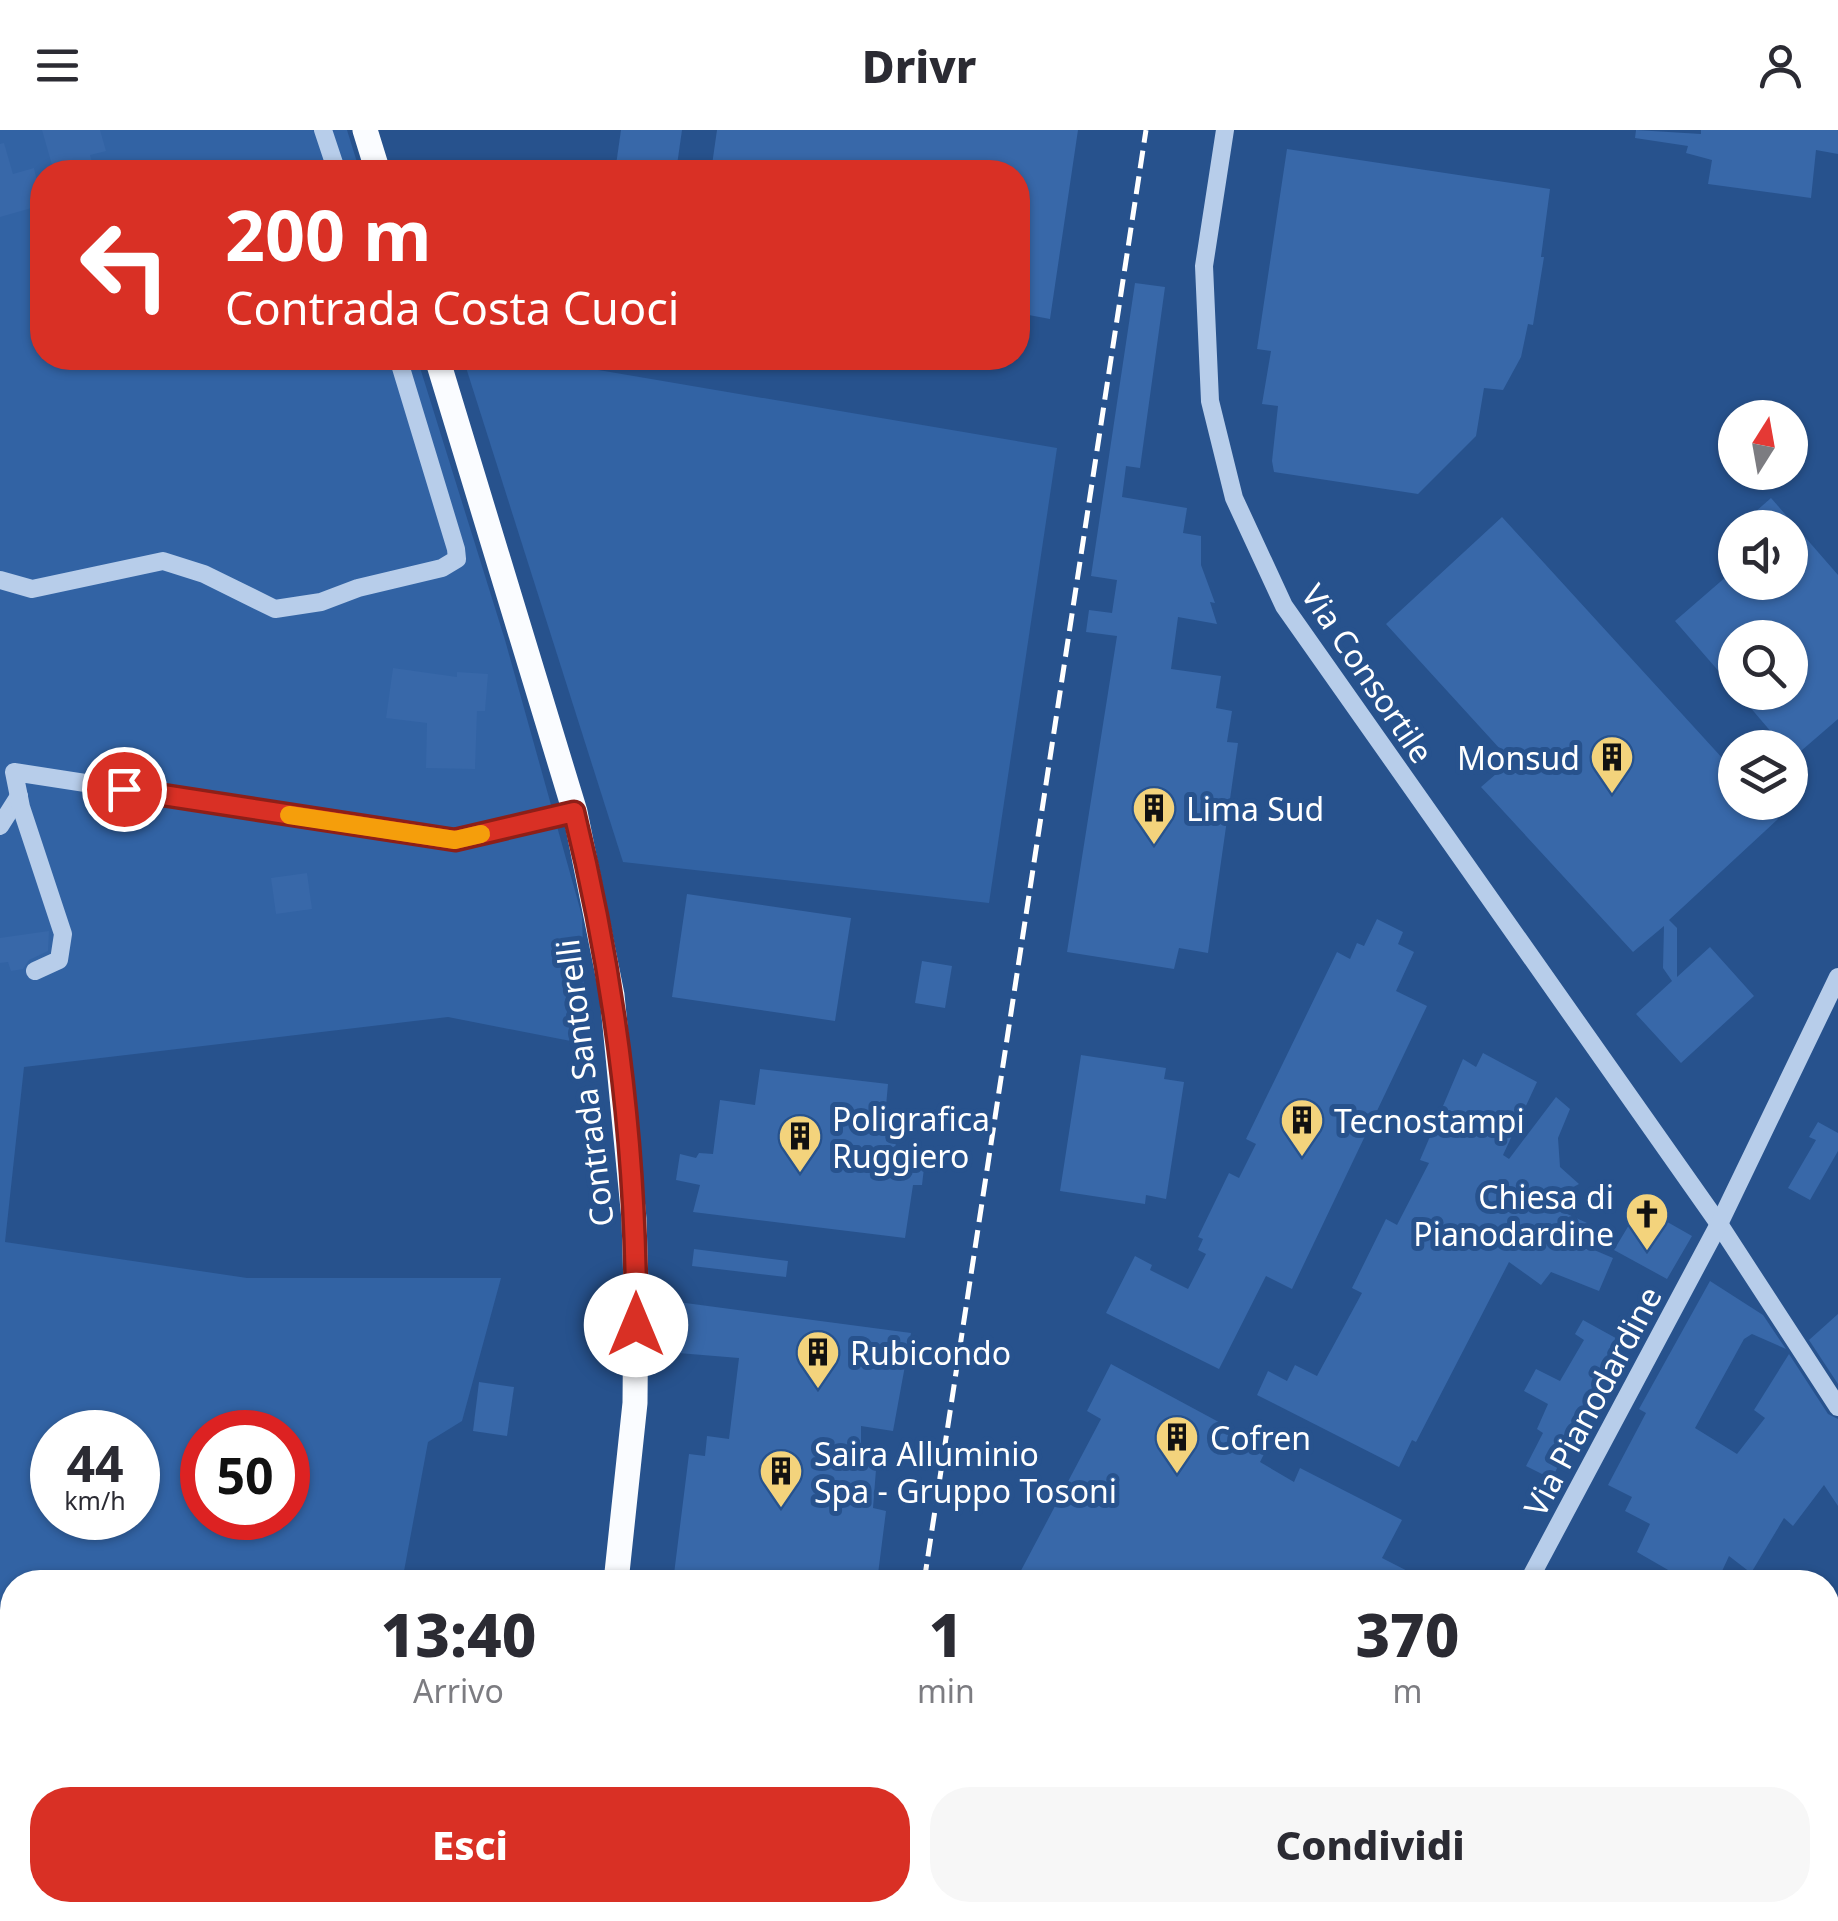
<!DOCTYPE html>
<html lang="it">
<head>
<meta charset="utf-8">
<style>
	body { margin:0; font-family:"Noto Sans",sans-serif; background:#f7f7f7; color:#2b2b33; height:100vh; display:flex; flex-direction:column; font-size:38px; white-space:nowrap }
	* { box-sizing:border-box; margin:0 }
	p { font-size:32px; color:#7c7c81 }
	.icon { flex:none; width:55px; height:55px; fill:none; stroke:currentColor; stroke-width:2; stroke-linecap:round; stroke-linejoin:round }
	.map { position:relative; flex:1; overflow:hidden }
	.side { position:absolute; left:0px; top:1440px; width:1840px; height:352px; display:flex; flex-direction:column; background:#fff; border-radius:40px 40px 0 0; box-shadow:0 2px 8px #0004 }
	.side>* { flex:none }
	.banner { position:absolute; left:30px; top:30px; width:1000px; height:210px; border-radius:40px; box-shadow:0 2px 8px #0004; background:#d93025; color:#fff; overflow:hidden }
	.needle { width:65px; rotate:11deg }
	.buttons { position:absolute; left:1718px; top:270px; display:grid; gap:20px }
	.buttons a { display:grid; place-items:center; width:90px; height:90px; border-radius:50%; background:#fff; box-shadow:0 2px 8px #0004; font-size:50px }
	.speed { position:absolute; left:30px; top:1280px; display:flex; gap:20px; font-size:50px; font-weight:700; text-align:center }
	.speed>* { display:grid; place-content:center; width:130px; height:130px; border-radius:50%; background:#fff; box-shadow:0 2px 8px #0004; line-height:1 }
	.speed small { font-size:25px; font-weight:400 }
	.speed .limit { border:15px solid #d22; background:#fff; color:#111 }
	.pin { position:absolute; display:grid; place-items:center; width:85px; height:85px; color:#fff; margin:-42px; border:5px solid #fff; border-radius:50%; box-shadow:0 2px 10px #0007 }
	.me { position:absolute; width:110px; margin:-55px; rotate:0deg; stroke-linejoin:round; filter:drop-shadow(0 0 8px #0008) }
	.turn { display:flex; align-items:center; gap:35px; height:210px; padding:0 30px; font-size:45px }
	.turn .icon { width:130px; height:130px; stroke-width:2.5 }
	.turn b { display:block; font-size:70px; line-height:85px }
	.eta { display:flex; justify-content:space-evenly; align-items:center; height:170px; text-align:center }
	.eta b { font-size:60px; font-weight:800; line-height:70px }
	.button { display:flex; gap:20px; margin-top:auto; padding:20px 30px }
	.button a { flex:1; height:115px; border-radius:40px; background:#d93025; color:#fff; font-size:40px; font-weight:800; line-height:115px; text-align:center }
	.button a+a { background:#f7f7f7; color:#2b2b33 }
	header { display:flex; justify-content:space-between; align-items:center; height:130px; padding:0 30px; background:#fff; font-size:45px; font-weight:800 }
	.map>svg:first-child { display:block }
</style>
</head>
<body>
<header><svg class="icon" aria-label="menu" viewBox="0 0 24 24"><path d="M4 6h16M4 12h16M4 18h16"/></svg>Drivr<svg class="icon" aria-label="person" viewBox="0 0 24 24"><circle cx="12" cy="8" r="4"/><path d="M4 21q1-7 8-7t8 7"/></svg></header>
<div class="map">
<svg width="1838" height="1791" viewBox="0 0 1838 1791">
	<rect width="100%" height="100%" fill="#27528d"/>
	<g fill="#3263a4" fill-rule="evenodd">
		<path d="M0 0H347L360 42H42V228H417L505 510 582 786 586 914 448 887 24 937 5 1112 247 1148H501L462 1291 428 1312 402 1452H12V1780H364L358 1791H0ZM52 1302H138V1388H52ZM202 1302H288V1388H202Z"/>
		<path d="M463 228H528L1057 318 989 773 623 732Z"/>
	</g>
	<g fill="#3868a9">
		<path d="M42 0H100L106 21 90 25 95 42H54Z"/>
		<path d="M621 0H682L676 42H615Z"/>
		<path d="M717 0H1078L1050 189 1018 183V117L1024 77 1018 76V42H711Z"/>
		<path d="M1636 0 1701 4V0H1838V24L1816 20 1811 68 1708 54 1712 30 1686 23 1688 16 1635 8Z"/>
		<path d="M4 13 13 44 34 38 42 75 0 87V14Z"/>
		<path d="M1287 19 1550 59 1541 127H1544L1533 195 1528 194 1521 227 1503 260 1484 258 1476 306 1418 364 1274 342 1272 331 1278 276 1262 274 1271 221 1257 219Z"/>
		<path d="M1135 153 1165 157 1140 338 1126 336 1122 367 1187 378 1183 403 1201 406V435L1215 473 1210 472 1217 494 1178 487 1171 539 1221 546 1216 578 1232 581 1227 612 1238 613 1208 823 1179 818 1174 839 1067 822 1117 506 1086 502 1089 480 1112 483 1117 450 1091 446Z"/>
		<path d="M1771 368 1838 445V589L1794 627 1790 618H1785L1737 562H1790V508H1735V560L1675 491 1735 439V452H1790V398H1737Z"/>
		<path d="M1502 387 1735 642V672H1763L1778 689 1669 790 1677 798V847L1710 817 1754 866 1681 933 1636 884 1672 851 1663 838 1664 796 1633 822 1481 657 1511 631 1386 494Z"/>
		<path d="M393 538 457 547V542L488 544 485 581H477L475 639 426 638 427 593 386 588Z"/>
		<path d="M307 743 312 779 276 784 271 748Z"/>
		<path d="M687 764 851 788 835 891 672 867Z"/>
		<path d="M1377 789 1403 802 1398 814 1414 822 1396 861 1427 876 1292 1159 1266 1146 1219 1239 1106 1183 1135 1126 1152 1135 1150 1140 1188 1159 1206 1124 1198 1120 1203 1109 1198 1107 1229 1043 1239 1048 1256 1014 1246 1009 1337 822 1350 829 1357 813 1364 816Z"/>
		<path d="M49 801 48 821 29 830 23 839 11 841 8 832 0 833V808Z"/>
		<path d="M922 831 952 836 945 878 915 873Z"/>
		<path d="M1483 923 1537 952 1503 1025 1509 1029 1556 967 1570 979 1558 1008 1560 1037 1579 1054 1543 1073 1587 1093 1580 1114 1613 1128 1599 1161 1551 1142 1541 1155 1509 1132 1416 1312 1412 1310 1399 1337 1257 1265 1268 1241 1287 1251 1295 1235 1317 1246 1362 1163 1352 1158 1386 1089 1397 1095 1429 1033 1420 1030 1463 929 1476 937Z"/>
		<path d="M1081 925 1166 938 1164 949 1184 952 1166 1069 1146 1065 1145 1074 1060 1061Z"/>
		<path d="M760 939 888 954 884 998 897 999 894 1033 924 1038 922 1055H913L905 1108 693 1082 700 1055 676 1050 680 1024 696 1028 699 1023 713 1024 720 970 755 975Z"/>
		<path d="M1818 992 1838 1003V1021L1810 1070 1788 1058 1816 1010 1809 1007Z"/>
		<path d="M1648 1081 1692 1106 1667 1149 1614 1120 1632 1090 1640 1095Z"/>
		<path d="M694 1119 788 1131 786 1147 692 1136Z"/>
		<path d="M1710 1151 1763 1185 1786 1219 1752 1204 1744 1209 1695 1298 1737 1324 1765 1288 1754 1280 1789 1224 1828 1284 1838 1289V1376L1824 1355 1793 1396 1784 1388 1751 1443 1729 1426 1717 1452H1689L1637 1422 1650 1394 1625 1381 1632 1367 1608 1355 1646 1283 1639 1279Z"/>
		<path d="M663 1170 911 1203 893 1301 861 1296V1325L877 1327 873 1378 886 1381 877 1452H673L689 1324 705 1326 707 1306 729 1309 739 1228 666 1222Z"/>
		<path d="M1838 1184V1254L1809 1210Z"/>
		<path d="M1583 1190 1632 1217 1570 1325 1564 1323 1552 1349 1526 1336 1543 1303 1537 1299 1548 1274 1524 1261 1536 1239 1560 1251 1584 1210 1575 1204Z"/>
		<path d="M1111 1234 1267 1318 1260 1332 1294 1352 1300 1338 1402 1390 1382 1428 1429 1452H1015L1101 1289 1087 1281Z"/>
		<path d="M479 1252 514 1257 507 1306 473 1301Z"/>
	</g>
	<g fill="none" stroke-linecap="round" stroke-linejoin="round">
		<g stroke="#b7cdea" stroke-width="18">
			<path d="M323 0 337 42"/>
			<path d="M1225 0 1204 136 1210 271 1234 368 1284 476 1719 1094 1838 1277"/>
			<path d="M0 450 32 459 163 431 204 444 275 479 321 472 358 458 442 438 457 429 456 419 398 228"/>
			<path d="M0 696 19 666"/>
			<path d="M35 841 59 830 63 804 21 677 14 642 455 710 575 682"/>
			<path d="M1528 1452 1719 1094 1838 847"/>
			<path d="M1337 1791 1343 1780"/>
		</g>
		<g stroke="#fafcff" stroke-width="25">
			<path d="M365 0 378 42"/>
			<path d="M437 228 575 682 612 865 634 1089 636 1156 635 1273 616 1452"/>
			<path d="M556 1791 559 1780"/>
		</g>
		<g stroke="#fff" stroke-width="5" stroke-dasharray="18 8" stroke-linecap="butt">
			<path d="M924 1452 1146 0"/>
			<path d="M879 1791 880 1780"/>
		</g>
	</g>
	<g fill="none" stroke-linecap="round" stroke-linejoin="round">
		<g stroke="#8d1f18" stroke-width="25">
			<path id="route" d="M124 659 455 710 574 682C615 849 637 1023 636 1195"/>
		</g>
		<use href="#route" stroke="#d93025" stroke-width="18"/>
		<path stroke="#f59e0b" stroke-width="18" d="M289 685 455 710 481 704"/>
	</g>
	<defs>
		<g id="building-pin" transform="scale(2.25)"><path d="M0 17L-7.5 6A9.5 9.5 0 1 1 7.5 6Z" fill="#f3d37c" stroke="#27528d"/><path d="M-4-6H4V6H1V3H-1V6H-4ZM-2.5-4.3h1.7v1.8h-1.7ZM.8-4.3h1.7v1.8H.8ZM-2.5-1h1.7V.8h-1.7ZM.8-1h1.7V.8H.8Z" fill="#111"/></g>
		<g id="church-pin" transform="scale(2.25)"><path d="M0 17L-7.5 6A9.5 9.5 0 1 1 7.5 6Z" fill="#f3d37c" stroke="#27528d"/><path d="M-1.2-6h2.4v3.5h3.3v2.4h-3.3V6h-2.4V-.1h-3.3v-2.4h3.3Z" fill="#111"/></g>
	</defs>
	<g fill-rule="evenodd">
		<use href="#building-pin" x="1612" y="627"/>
		<use href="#building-pin" x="1154" y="678"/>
		<use href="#building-pin" x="1302" y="990"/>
		<use href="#building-pin" x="800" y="1006"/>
		<use href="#church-pin" x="1647" y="1084"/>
		<use href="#building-pin" x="818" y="1222"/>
		<use href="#building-pin" x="1177" y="1307"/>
		<use href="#building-pin" x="781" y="1341"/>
	</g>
	<g text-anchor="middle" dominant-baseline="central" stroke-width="10" stroke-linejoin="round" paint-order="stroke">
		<g font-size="32" fill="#fff" stroke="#27528d">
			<text transform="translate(1368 543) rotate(56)">Via Consortile</text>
			<text transform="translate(584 953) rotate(-97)">Contrada Santorelli</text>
			<text transform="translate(1592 1271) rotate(-62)">Via Pianodardine</text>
		</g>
		<g font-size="32" fill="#fff" stroke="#27528d" text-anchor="start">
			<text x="1580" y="627" text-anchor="end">Monsud</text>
			<text x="1186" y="678">Lima Sud</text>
			<text x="832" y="988">Poligrafica<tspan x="832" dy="37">Ruggiero</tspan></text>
			<text x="1334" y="990">Tecnostampi</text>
			<text x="1614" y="1066" text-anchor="end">Chiesa di<tspan x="1614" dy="37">Pianodardine</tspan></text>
			<text x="850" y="1222">Rubicondo</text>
			<text x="1210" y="1307">Cofren</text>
			<text x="814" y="1323">Saira Alluminio<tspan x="814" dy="37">Spa - Gruppo Tosoni</tspan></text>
		</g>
	</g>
</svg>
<div class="buttons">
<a><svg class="needle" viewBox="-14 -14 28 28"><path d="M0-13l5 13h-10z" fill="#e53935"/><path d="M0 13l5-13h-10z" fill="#7c7c81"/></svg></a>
<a><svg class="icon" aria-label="sound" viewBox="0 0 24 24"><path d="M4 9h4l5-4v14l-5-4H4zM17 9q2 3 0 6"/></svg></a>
<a><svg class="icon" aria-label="search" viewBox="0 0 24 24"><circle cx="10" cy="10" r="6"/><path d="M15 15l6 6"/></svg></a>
<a><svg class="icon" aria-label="layers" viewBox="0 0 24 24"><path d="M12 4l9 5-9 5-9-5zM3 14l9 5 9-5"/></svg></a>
</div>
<div class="speed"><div>44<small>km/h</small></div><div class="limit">50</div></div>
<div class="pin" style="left:124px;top:659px;background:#d93025"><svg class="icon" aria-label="arrive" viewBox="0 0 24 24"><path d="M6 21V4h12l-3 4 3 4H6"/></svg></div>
<svg class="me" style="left:636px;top:1195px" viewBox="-20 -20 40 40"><circle r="19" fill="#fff"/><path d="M0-13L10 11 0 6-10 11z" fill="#d93025"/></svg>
<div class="banner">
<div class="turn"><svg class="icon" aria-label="left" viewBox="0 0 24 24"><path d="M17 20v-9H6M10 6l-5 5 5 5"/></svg><div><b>200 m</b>Contrada Costa Cuoci</div></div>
</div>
<section class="side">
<div class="eta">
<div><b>13:40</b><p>Arrivo</p></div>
<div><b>1</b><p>min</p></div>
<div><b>370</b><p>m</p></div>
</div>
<div class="button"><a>Esci</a><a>Condividi</a></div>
</section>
</div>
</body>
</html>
